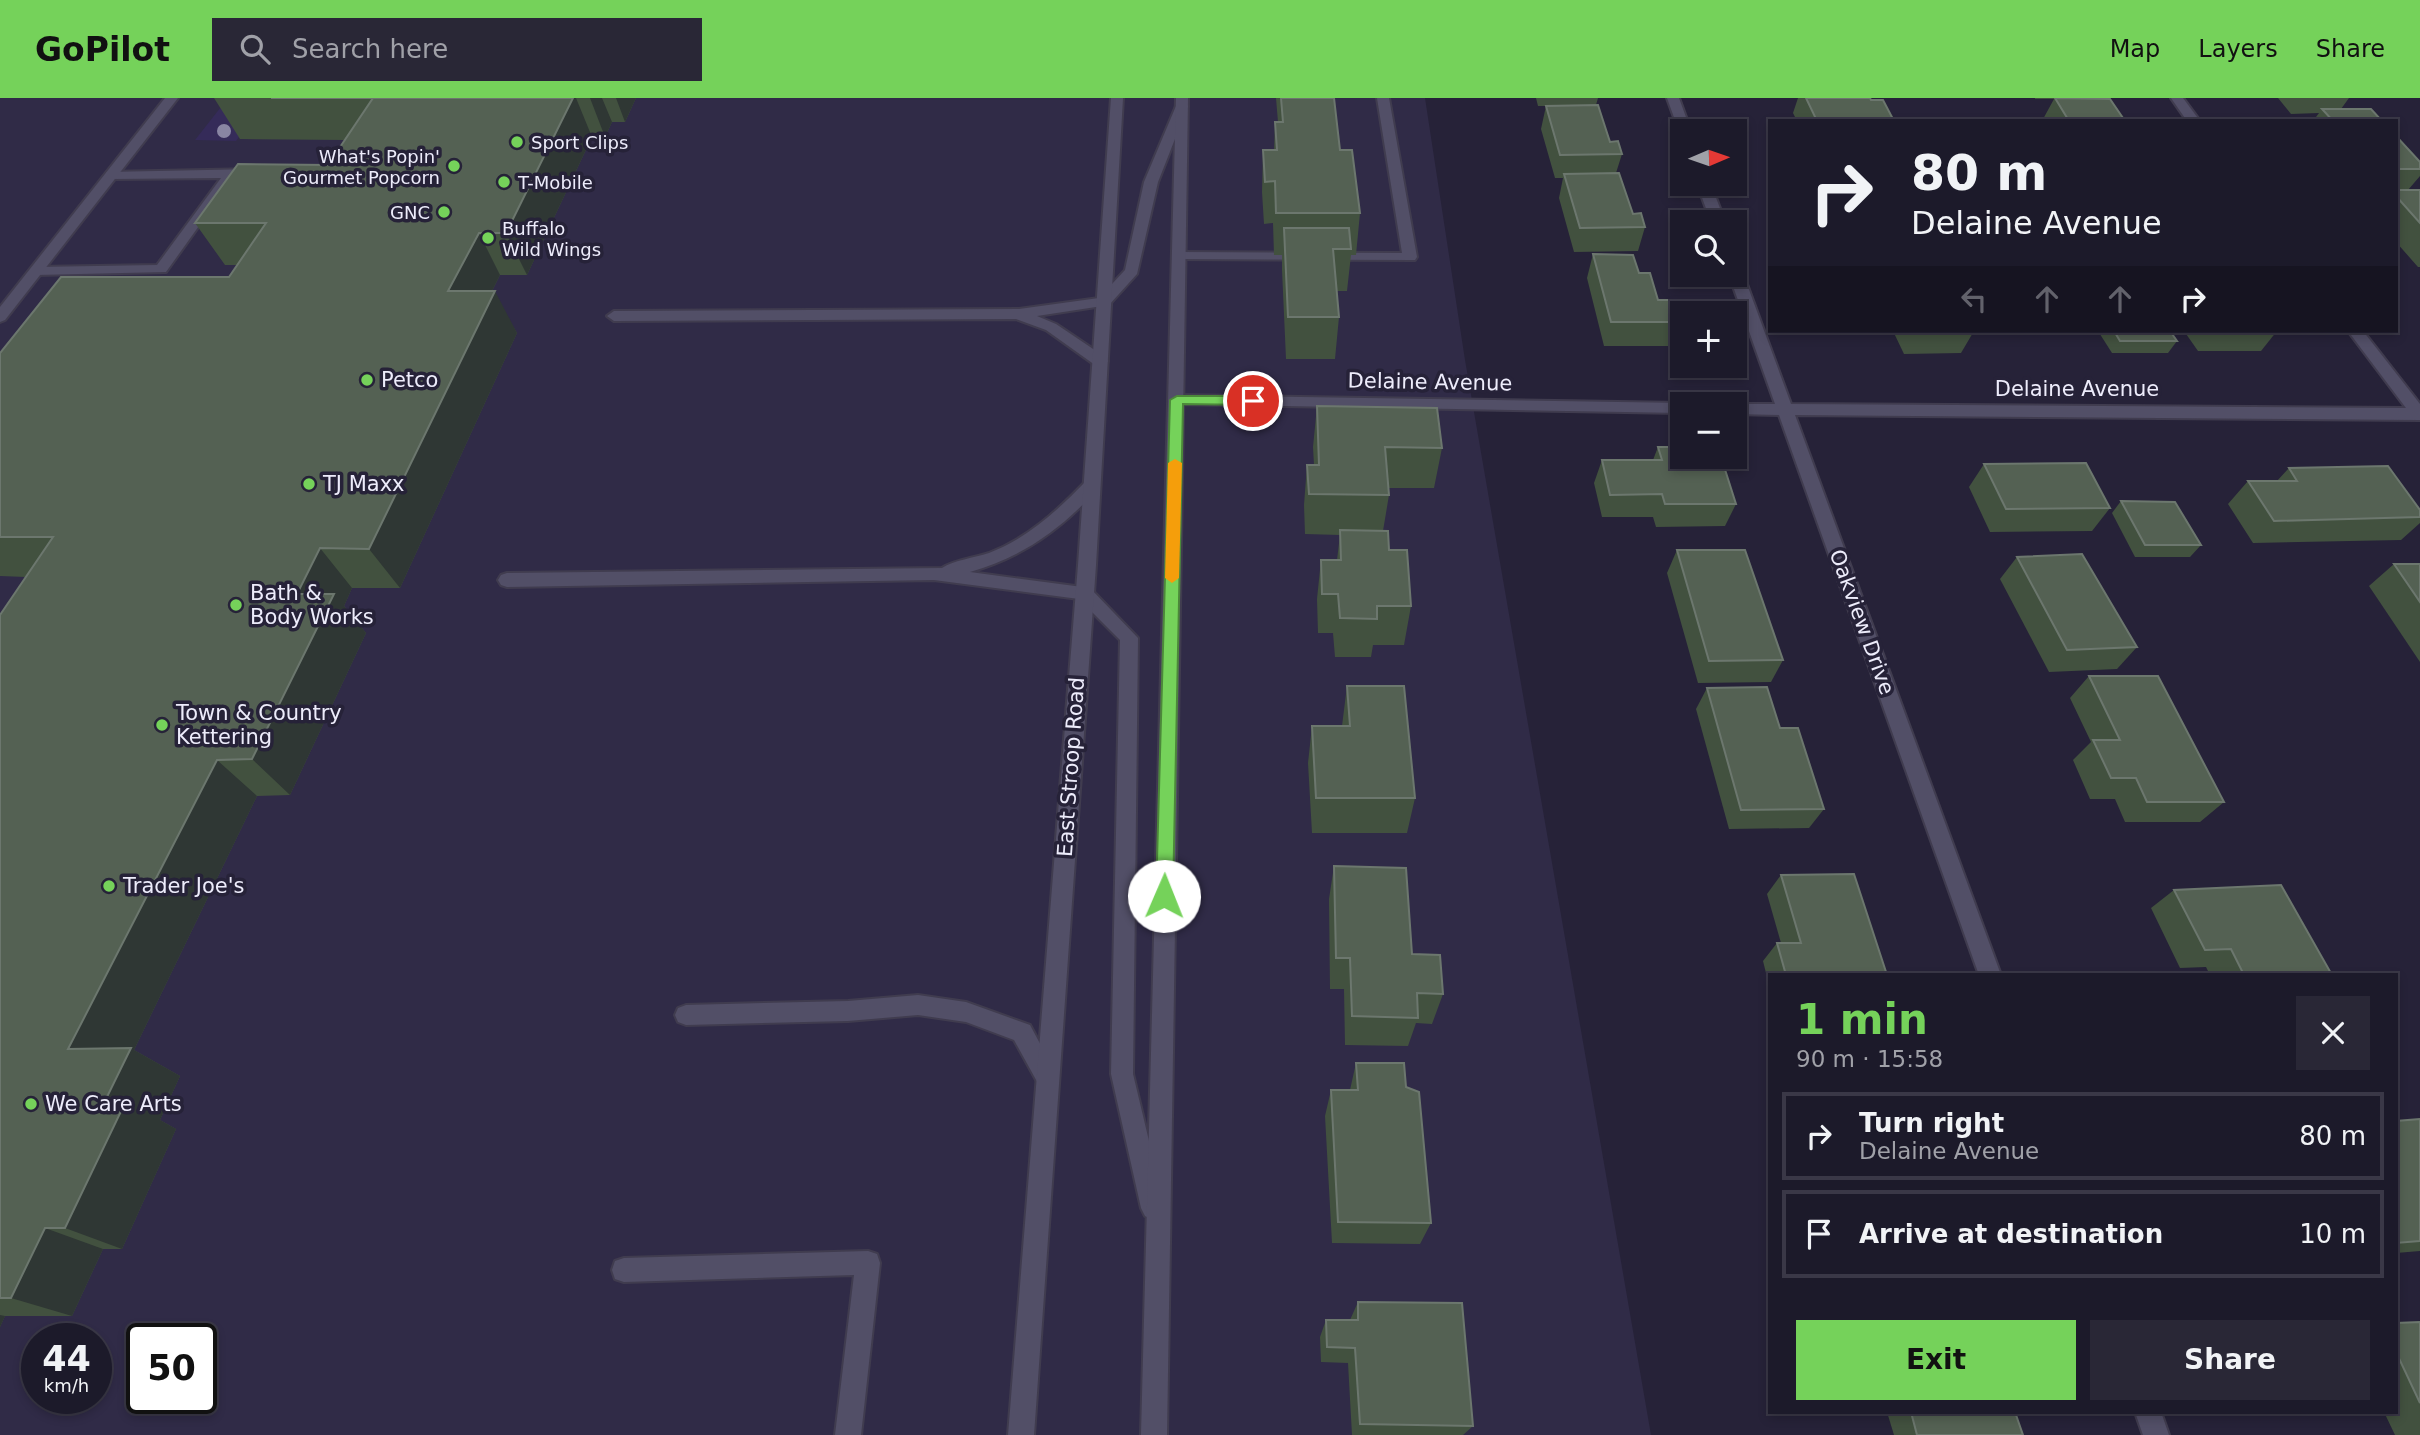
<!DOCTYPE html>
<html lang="en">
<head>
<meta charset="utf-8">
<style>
	body { margin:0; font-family:"DejaVu Sans",sans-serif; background:#292736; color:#f1f3f6; height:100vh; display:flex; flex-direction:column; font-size:26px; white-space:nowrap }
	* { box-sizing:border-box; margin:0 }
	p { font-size:23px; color:#a0a1a8 }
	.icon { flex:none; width:38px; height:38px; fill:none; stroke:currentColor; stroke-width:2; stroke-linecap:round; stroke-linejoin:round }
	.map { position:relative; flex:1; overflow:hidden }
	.details { position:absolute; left:1768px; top:875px; width:630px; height:441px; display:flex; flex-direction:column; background:#1c1a2a; border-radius:0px; box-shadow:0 4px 10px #0003,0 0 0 2px #3a3847 }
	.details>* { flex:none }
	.banner { position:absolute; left:1768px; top:21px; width:630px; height:214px; border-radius:0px; box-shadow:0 4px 10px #0003,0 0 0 2px #3a3847; background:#1c1a2a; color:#f1f3f6; overflow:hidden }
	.needle { width:46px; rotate:88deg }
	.fabs { position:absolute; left:1670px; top:21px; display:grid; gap:14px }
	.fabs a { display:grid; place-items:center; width:77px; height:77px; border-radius:0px; background:#1c1a2a; box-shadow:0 4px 10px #0003,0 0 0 2px #3a3847; font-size:35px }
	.speed { position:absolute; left:21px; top:1225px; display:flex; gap:14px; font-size:35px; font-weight:700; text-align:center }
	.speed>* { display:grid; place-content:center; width:91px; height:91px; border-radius:50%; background:#1c1a2a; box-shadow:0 4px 10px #0003,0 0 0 2px #3a3847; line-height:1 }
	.speed small { font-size:18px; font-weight:400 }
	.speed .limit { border:4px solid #111; border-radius:10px; background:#fff; color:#111 }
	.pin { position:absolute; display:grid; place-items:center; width:60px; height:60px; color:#fff; margin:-30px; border:4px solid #fff; border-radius:50%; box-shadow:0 2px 7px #0007 }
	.me { position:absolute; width:77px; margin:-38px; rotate:1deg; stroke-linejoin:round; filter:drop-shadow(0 0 5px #0008) }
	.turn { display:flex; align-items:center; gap:24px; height:147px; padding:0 28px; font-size:32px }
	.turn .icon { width:91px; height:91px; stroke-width:2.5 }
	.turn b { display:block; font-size:49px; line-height:60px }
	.lanes { display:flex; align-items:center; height:66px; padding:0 28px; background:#0003; justify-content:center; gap:35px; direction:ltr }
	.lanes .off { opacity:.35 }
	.round { display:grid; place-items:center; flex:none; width:74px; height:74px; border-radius:0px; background:#292736 }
	.head { display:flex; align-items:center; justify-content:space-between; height:119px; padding:0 28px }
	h1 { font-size:42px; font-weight:800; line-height:52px; color:#75d25a }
	.primary-button { display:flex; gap:14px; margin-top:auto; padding:14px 28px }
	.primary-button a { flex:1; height:80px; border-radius:0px; background:#75d25a; color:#111; font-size:28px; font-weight:800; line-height:80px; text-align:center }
	.primary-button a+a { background:#292736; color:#f1f3f6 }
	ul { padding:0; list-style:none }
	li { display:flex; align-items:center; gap:21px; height:88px; margin:0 14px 10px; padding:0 14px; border:4px solid #3a3847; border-radius:0px }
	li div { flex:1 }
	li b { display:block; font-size:26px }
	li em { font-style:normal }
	header { display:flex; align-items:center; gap:42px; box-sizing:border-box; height:98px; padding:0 35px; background:#75d25a; color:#111 }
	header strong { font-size:33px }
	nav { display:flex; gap:38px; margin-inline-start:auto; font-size:24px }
	.search { width:490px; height:63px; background:#292736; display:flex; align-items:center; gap:18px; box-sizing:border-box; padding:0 24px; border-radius:0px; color:#a0a1a8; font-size:26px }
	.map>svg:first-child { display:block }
</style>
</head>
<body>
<header>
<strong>GoPilot</strong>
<div class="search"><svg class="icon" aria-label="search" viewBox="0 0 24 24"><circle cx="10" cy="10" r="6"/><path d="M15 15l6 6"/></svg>Search here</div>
<nav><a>Map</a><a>Layers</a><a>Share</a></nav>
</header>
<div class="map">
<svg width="2420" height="1337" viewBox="0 0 2420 1337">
	<rect width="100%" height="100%" fill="#262238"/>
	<path fill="#302b47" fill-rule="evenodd" d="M0 0H1425L1465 262 1651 1337H0ZM37 1241H96V1300H37ZM142 1241H201V1300H142Z"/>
	<path fill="#352b59" d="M228 0H268L236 43 195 42Z"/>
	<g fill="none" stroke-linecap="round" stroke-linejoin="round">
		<g stroke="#403c4f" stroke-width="4">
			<g id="service">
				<path d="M1377 0H1389L1417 159 1415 162 1174 161V155L1179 154 1402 155Z"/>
				<path d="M1182 4 1188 8 1158 84 1137 176 1109 207 1037 218 1056 226 1105 259 1108 263 1105 267H1095L1046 232 1016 221 614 223 607 218 614 213 1019 211 1099 200 1125 172 1144 84 1176 8Z"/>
				<path d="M258 71 263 72V78L234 79 166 174 36 177 29 173 36 169 157 167 221 80 112 81 105 77 107 74Z"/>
				<path d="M1092 381 1100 387 1098 391C1061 431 1023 459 970 474L1090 490 1138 540 1133 976 1165 1110 1161 1118 1153 1122 1145 1118 1141 1110 1111 976 1120 542 1079 501 934 482 507 489 501 487 498 482 501 477 507 475 942 470C954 462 974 460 989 455 1028 440 1057 413 1086 383Z"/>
				<path d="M918 897 966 904 1030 927 1059 981 1056 989 1048 992 1040 989 1014 942 966 924 918 917 848 923 686 927 678 924 675 917 678 910 686 907 848 903Z"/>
				<path d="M868 1153 877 1156 880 1165 861 1337H835L854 1177 624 1184 615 1181 612 1172 615 1163 624 1160Z"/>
			</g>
		</g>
		<g stroke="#403c4f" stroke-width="4">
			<g id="minor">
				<path d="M165 0H178L5 222 0 224V209Z"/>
				<path d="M1667 0H1679L1691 33H1682L1680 36Z"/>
				<path d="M2171 0H2183L2200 23H2187Z"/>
				<path d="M1697 86H1711L1725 124H1711Z"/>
				<path d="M1734 166 1741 170 1791 306 2406 310 2348 233H2363L2420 306V322L1795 317 2001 877H1979L1779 317 1734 316V306H1775L1729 177H1734Z"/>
				<path d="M1177 297 1682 305 1688 306H1682V315L1171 306 1169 302Z"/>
				<path d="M2135 1314H2161L2169 1337H2143Z"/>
			</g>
		</g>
		<g stroke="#403c4f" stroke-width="4">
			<g id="secondary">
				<path d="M1111 0H1123L1096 467 1034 1337H1008L1078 467Z"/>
				<path d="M1176 0H1188L1167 1337H1141Z"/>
			</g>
		</g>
		<use href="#service" fill="#524f67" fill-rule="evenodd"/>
		<use href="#minor" fill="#524f67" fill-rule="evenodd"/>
		<use href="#secondary" fill="#524f67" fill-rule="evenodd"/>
	</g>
	<circle fill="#8985a3" cx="224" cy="33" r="7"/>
	<g fill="#42513f">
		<path d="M214 0H636L625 24H612L605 39H592L527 177H500L492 193 517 235 400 490H352L344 508 366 535 290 697 257 698 134 952 180 978 160 1022 176 1031 122 1151H103L72 1218H5L0 1229V517L26 479 0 478V255L229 179 237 167H225L195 125 328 67 345 42 240 41Z"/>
		<path d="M1276 0H1334L1340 52 1360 115 1356 157H1351L1347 193H1337L1339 219 1335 261H1286L1282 172V157H1274L1273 125 1264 126 1262 94 1263 52H1274L1275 24H1278Z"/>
		<path d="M1536 0H1598L1596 7 1610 44 1622 56 1616 75 1633 116 1645 129 1638 153 1574 154 1559 100 1563 80H1555L1541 31 1546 8H1538Z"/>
		<path d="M1798 0H1870L1894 23H1797L1793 15Z"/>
		<path d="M2035 0H2087L2125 23H2042L2054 1H2035Z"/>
		<path d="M2278 0H2349L2341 11 2382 23H2313L2319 15 2291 16Z"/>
		<path d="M2396 38 2420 64V78L2408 92H2420V169H2418L2396 144Z"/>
		<path d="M1593 156 1639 175 1658 202 1680 224 1671 248H1604L1587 180Z"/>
		<path d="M1893 233H1974L1961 255 1904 256Z"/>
		<path d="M2098 233H2170L2177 243 2168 255H2112Z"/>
		<path d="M2184 233H2277L2261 253H2198Z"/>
		<path d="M1317 308 1442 350 1434 390H1388L1389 397 1383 433 1389 452 1411 508 1404 547H1373L1371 559H1335L1333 535H1318L1317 501 1321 462H1337L1340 437 1305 436 1304 407 1307 367H1314L1313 349Z"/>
		<path d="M1658 349 1736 406 1725 428 1656 429 1653 419H1602L1594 385 1602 362H1653Z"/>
		<path d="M1984 366 2110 410 2092 433 1990 434 1969 389Z"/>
		<path d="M2289 370 2420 412V425L2401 442 2253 445 2228 406 2248 383H2277Z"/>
		<path d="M2121 403 2201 447 2190 459H2135L2112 415Z"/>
		<path d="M1677 452 1783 562 1771 584 1698 585 1667 475Z"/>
		<path d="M2017 459 2137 549 2117 571 2049 574 2000 481Z"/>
		<path d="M2394 466H2420V564L2369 488Z"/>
		<path d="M2089 578 2224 704 2200 724H2125L2115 701H2090L2073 662 2091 644 2070 600Z"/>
		<path d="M1347 588 1415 700 1407 735H1312L1308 665 1312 628H1342Z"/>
		<path d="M1707 590 1824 711 1809 730 1729 731 1696 611Z"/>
		<path d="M1334 768 1412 856 1443 896 1432 926 1416 925 1408 948 1345 947 1344 891H1330L1329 801Z"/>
		<path d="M1781 777 1887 877H1769V887L1763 863 1777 845H1781L1767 796Z"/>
		<path d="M2174 792 2332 877H2210L2206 869 2180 870 2151 810Z"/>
		<path d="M1356 965 1406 989 1431 1125 1420 1146 1332 1145 1325 1018 1331 992H1350Z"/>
		<path d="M2420 1021V1153L2396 1155V1023Z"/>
		<path d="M1358 1204 1473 1328 1463 1337H1352L1348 1265 1321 1264 1320 1239 1326 1222H1350Z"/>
		<path d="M2420 1224V1337H2395L2384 1314H2396V1225Z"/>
		<path d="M1887 1314H2015L2023 1337H1894Z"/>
	</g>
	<g fill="#2f3734">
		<path d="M573 0H576L592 39 527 177 506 135Z"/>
		<path d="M590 0H602L612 24 605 39Z"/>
		<path d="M616 0H636L625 24Z"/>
		<path d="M479 135 500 177 471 235 448 193Z"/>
		<path d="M495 193 517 235 400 490 369 451Z"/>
		<path d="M320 450 352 490 344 508 366 535 290 697 252 661 297 496Z"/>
		<path d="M217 662 257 698 134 952 180 978 160 1022 176 1031 122 1151 65 1130 104 1005 68 951Z"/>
		<path d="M45 1130 103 1151 72 1218 11 1200Z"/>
		<path d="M0 1217 5 1218 0 1229Z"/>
	</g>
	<g fill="#546153" stroke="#6c776e" stroke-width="2">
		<path d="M271 0H573L506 135H479L448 193H495L369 451 320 450 297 496H334L252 661 217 662 68 951 131 950 104 1005H125L65 1130H45L11 1200H0V517L53 439H0V255L61 179H229L266 125H195L238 66 328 67 373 0Z"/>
		<path d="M1281 0H1334L1340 52H1352L1360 115H1276L1275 83 1265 84 1263 52H1277L1275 24H1283Z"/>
		<path d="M1806 0H1870L1871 2H1883L1894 23H1817Z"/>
		<path d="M2055 0 2110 1 2125 23H2069Z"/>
		<path d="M1598 7 1610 44 1618 43 1622 56 1560 57 1546 8Z"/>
		<path d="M2322 11H2371L2382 23H2333Z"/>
		<path d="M2396 38 2420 64V71H2396Z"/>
		<path d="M1619 75 1633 116 1641 115 1645 129 1580 130 1564 76Z"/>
		<path d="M2396 92H2420V125L2396 98Z"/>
		<path d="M1284 130H1349L1351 151H1333L1339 219H1288Z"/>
		<path d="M1593 156 1633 157 1639 175H1650L1658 202H1673L1680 224H1611Z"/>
		<path d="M2114 233H2170L2177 243H2120Z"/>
		<path d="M1317 308 1437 310 1442 350 1385 349 1389 397 1309 396 1307 367H1319Z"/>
		<path d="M1658 349H1682V359H1721L1736 406H1665L1662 396 1610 397 1602 362H1662Z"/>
		<path d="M2086 365 2110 410 2006 411 1984 366Z"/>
		<path d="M2388 368 2420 412V419L2274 423 2248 383H2297L2289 370Z"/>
		<path d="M2121 403 2175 404 2201 447H2145Z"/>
		<path d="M1340 432 1388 433 1389 452H1407L1411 508H1377V521L1340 520 1338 496H1322L1321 462H1341Z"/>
		<path d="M1677 452H1745L1783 562 1709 563Z"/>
		<path d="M2082 456 2137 549 2067 552 2017 459Z"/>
		<path d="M2394 466H2420V504Z"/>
		<path d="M2089 578H2158L2224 704H2147L2136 680H2111L2093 642H2120Z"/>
		<path d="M1347 588H1404L1415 700H1316L1312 628H1350Z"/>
		<path d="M1767 589 1780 630H1798L1824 711 1741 712 1707 590Z"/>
		<path d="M1334 768 1406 770 1412 856 1440 857 1443 896 1417 895 1418 920 1352 918 1350 860H1336Z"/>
		<path d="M1854 776 1887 877H1786L1777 845H1801L1781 777Z"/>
		<path d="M2281 787 2332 877H2244L2231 851 2205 852 2174 792Z"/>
		<path d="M1356 965H1404L1406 989 1419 994 1431 1125 1338 1124 1331 992H1358Z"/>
		<path d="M2420 1021V1143L2396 1145V1023Z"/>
		<path d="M1358 1204 1462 1205 1473 1328 1360 1326 1355 1250 1327 1249 1326 1222H1358Z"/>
		<path d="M2420 1224V1305L2396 1254V1225Z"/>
		<path d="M1911 1314H2015L2023 1337H1917Z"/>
	</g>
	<path fill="#75d25a" stroke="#4c883a" stroke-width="2" d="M1177 298H1253L1259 303 1253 307 1183 306 1173 798 1170 804 1164 806 1158 804 1156 798 1170 302Z"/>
	<path fill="#f59e0b" d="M1175 361 1182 365 1179 480 1172 485 1165 480 1168 365Z"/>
	<g fill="#75d25a" stroke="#262238" stroke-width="2.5">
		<circle cx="517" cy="44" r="7"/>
		<circle cx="454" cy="68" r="7"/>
		<circle cx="504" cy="84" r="7"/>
		<circle cx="444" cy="114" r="7"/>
		<circle cx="488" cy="140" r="7"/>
		<circle cx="367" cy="282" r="7"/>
		<circle cx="309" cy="386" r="7"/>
		<circle cx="236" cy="507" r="7"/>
		<circle cx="162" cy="627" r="7"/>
		<circle cx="109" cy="788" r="7"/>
		<circle cx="31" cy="1006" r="7"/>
	</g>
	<g text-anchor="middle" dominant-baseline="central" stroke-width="7" stroke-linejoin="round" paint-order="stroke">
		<g font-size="18" fill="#edecfb" stroke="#262238" text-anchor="start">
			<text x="531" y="44">Sport Clips</text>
			<text x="440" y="58" text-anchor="end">What's Popin'<tspan x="440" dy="21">Gourmet Popcorn</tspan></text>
			<text x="518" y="84">T-Mobile</text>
			<text x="430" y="114" text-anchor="end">GNC</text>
			<text x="502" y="130">Buffalo<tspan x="502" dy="21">Wild Wings</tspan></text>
		</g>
		<g font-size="21" fill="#edecfb" stroke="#262238" text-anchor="start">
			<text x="381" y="282">Petco</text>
			<text x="323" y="386">TJ Maxx</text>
			<text x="250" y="495">Bath &amp;<tspan x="250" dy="24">Body Works</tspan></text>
			<text x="176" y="615">Town &amp; Country<tspan x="176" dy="24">Kettering</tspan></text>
			<text x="123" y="788">Trader Joe's</text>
			<text x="45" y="1006">We Care Arts</text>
		</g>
		<g font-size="21" fill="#edecfb" stroke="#262238">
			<text transform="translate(1430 284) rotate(1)">Delaine Avenue</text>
			<text x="2077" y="291">Delaine Avenue</text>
			<text transform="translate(1862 524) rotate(70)">Oakview Drive</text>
			<text transform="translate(1071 669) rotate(-86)">East Stroop Road</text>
		</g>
	</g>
</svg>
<div class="fabs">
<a><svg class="needle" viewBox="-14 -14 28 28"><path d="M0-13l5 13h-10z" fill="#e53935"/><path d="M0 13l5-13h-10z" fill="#a0a1a8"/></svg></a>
<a><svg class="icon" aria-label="search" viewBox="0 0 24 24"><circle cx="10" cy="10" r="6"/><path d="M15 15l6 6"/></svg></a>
<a>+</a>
<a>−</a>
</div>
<div class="speed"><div>44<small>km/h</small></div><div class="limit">50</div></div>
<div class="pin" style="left:1253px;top:303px;background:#d93025"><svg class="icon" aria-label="arrive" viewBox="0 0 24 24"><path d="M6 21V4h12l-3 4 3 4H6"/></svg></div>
<svg class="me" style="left:1164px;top:798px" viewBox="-20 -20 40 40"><circle r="19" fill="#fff"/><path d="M0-13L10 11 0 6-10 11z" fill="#75d25a"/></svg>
<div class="banner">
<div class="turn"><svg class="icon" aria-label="right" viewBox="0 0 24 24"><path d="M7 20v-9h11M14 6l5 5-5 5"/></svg><div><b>80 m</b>Delaine Avenue</div></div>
<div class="lanes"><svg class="icon off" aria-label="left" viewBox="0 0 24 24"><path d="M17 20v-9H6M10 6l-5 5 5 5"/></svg><svg class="icon off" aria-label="ahead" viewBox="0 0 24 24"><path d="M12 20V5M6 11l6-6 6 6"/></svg><svg class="icon off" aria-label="ahead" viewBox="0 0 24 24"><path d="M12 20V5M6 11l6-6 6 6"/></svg><svg class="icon" aria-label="right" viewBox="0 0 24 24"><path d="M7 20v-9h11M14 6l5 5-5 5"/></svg></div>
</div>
<section class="details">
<div class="head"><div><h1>1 min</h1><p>90 m · 15:58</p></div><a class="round"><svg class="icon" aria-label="close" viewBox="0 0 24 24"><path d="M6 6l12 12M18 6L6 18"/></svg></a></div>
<ul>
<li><svg class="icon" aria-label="right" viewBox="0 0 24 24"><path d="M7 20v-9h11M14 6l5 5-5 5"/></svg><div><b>Turn right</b><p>Delaine Avenue</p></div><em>80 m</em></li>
<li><svg class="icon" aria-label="arrive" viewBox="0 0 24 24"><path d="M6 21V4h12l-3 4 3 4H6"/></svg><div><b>Arrive at destination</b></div><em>10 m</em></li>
</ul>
<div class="primary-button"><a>Exit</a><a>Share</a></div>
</section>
</div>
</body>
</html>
